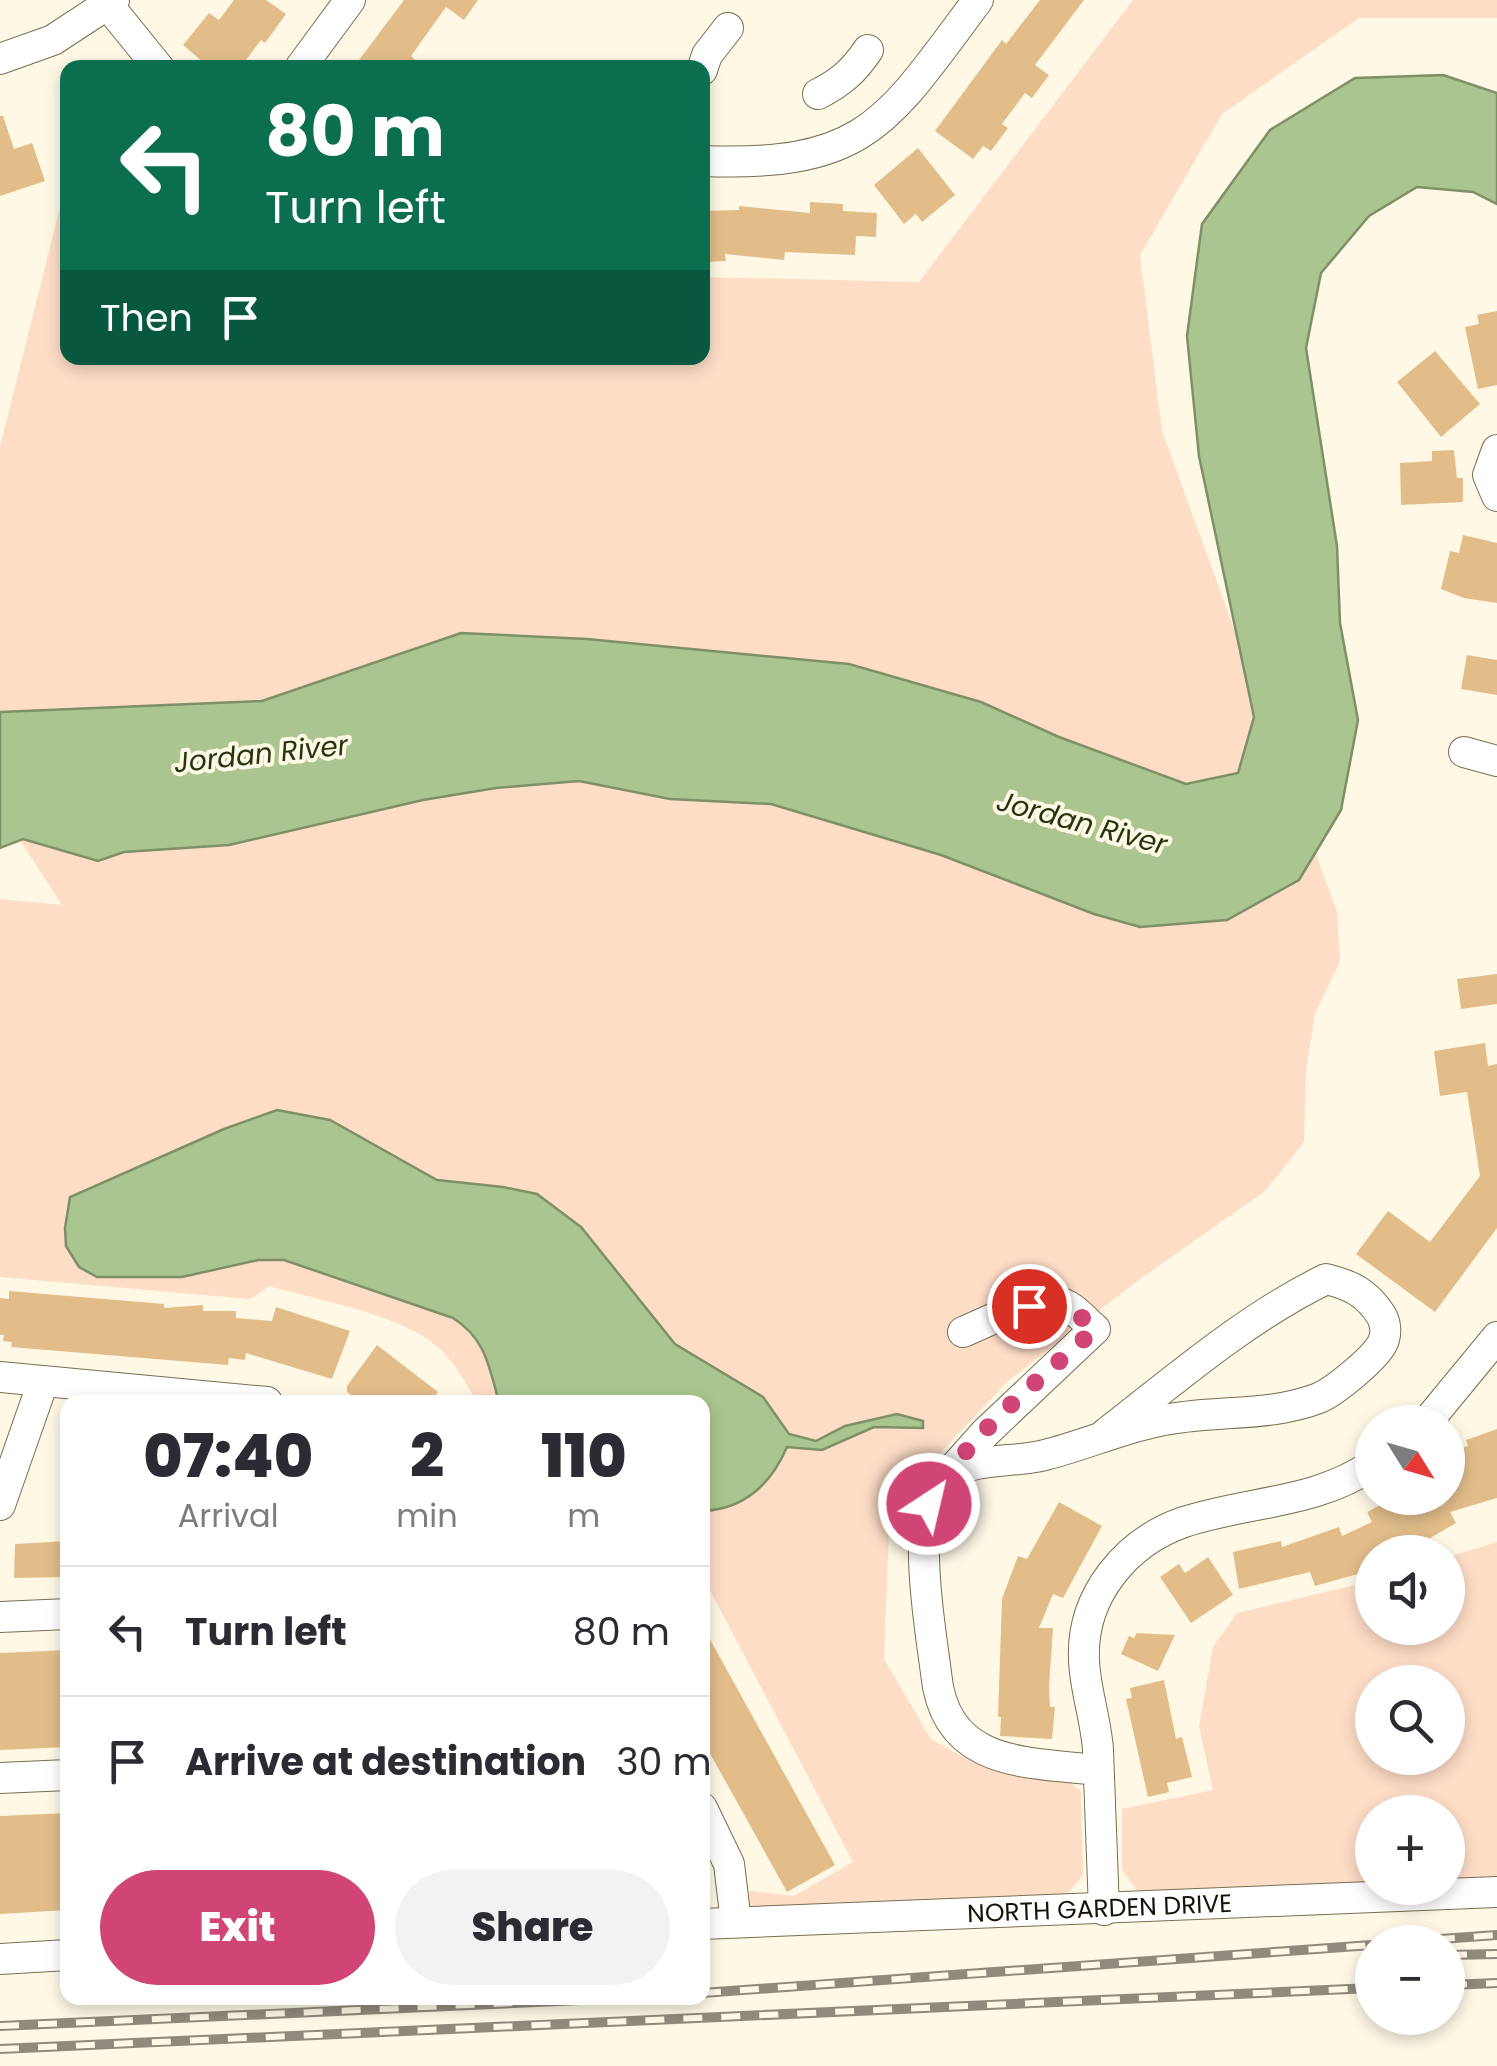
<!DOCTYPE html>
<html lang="en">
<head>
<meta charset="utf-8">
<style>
	body { margin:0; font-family:Poppins,sans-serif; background:#f2f2f3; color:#2b2b33; height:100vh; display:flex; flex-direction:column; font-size:38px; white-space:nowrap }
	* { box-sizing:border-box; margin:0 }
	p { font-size:32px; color:#7c7c81 }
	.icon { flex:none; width:55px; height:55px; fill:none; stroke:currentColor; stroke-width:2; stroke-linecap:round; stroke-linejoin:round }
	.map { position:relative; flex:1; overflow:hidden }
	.details { position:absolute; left:60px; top:1395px; width:650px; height:610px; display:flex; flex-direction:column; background:#fff; border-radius:20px; box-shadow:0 5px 15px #0003 }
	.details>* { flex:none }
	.guide { position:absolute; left:60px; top:60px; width:650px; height:305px; border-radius:20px; box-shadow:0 5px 15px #0003; background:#0b6e4f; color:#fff; overflow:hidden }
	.needle { width:65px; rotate:127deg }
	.fabs { position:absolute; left:1355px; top:1405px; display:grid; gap:20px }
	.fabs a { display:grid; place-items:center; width:110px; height:110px; border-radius:50%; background:#fff; box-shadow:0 5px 15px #0003; font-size:50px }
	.pin { position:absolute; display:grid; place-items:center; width:85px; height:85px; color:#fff; margin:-42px; border:5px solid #fff; border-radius:50%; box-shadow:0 2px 10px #0007 }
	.me { position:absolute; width:110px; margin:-55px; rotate:35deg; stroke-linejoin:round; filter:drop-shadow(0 0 8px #0008) }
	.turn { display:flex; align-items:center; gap:35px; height:210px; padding:0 40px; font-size:45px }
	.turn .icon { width:130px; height:130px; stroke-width:2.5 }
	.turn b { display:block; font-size:70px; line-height:85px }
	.then { display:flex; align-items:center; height:95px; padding:0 40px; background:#0003; gap:20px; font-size:38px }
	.eta { display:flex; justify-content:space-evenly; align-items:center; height:170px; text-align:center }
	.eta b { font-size:60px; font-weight:800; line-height:70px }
	.action { display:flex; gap:20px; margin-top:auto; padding:20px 40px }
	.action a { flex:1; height:115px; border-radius:60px; background:#d04476; color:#fff; font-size:40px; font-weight:800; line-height:115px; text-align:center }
	.action a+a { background:#f2f2f3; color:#2b2b33 }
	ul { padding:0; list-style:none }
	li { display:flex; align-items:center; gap:30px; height:130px; padding:0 40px; border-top:2px solid #e1e1e2 }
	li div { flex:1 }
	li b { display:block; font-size:38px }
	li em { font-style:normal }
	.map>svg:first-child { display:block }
</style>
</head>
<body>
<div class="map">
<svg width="1497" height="2066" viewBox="0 0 1497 2066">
	<rect width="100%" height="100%" fill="#fef8e5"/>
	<g fill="#feddc7" fill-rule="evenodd">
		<path d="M1133 0H1497V18H1359L1222 114 1140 255 1162 431 1337 912 1340 961 1315 1014 1306 1070 1304 1142 1265 1191 1140 1279 1008 1381 890 1506 884 1659 931 1739 967 1759 1013 1771 1063 1777 1081 1791 1083 1875 1066 1896 751 1911 749 1891 794 1896 853 1862 703 1577 702 1402H477C466 1383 454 1361 437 1346 399 1314 318 1300 270 1286L250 1299 0 1277V899L62 905 0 809V447L65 187 68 188V358H702L703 277 919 282Z"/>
		<path d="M1497 1542V1876L1448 1879V1812H1372V1882L1138 1892 1122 1870V1809L1213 1790 1199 1726 1213 1647 1237 1613 1372 1581V1628H1448V1557ZM1372 1682H1448V1758H1372Z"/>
	</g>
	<g fill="#aac58f" stroke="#7e9066" stroke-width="2.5">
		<path d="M1443 75 1497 93V204L1473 192 1417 187 1369 216 1321 273 1306 348 1337 546 1340 623 1358 720 1341 810 1299 880 1227 920 1140 927 1094 914 941 855 771 804 670 799 579 781 496 788 423 800 229 845 124 852 98 861 23 839 0 848V712L262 701 461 633 587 639 849 664 981 702 1059 737 1186 784 1238 773 1254 717 1199 456 1187 336 1202 224 1270 130 1355 78Z"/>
		<path d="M277 1110 330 1120 437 1180 503 1187 537 1194 581 1227 675 1344 763 1397 789 1434 816 1441 845 1426 897 1414 923 1421V1428L874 1427 822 1450 787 1447C771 1484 744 1509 703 1511L702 1402H499C489 1367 486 1339 453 1318L284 1260H258L182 1277H97L79 1267 66 1246 65 1228 70 1197 224 1129Z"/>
	</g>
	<g fill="#e2bd8a">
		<path d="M234 0H266L286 14 265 43 261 40 240 68H210L183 45 209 13 219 20Z"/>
		<path d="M404 0H478L464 20 446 7 411 56 425 68H353Z"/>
		<path d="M1040 0H1084L1035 65 1049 75 1032 98 1025 93 1002 124 1008 128 991 151 983 146 973 159 935 131 1002 40 1006 44Z"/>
		<path d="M0 116H3L14 149 32 143 45 181 0 196Z"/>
		<path d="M918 148 955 195 922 222 916 214 904 224 874 185Z"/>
		<path d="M810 202 843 204V211L877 213 876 237 856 236 855 255 785 252 784 260 725 254 726 261 702 262V211L739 210V206L810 213Z"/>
		<path d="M1497 311V385L1478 389 1465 327 1479 324 1477 315Z"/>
		<path d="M1435 351 1480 404 1441 437 1397 382Z"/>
		<path d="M1454 450 1457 478H1463V502L1401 505 1400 463 1432 461V451Z"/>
		<path d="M1463 535 1497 543V603L1464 598 1441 589 1450 551 1459 553Z"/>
		<path d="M1467 655 1497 660V695L1461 689Z"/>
		<path d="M1497 974V1004L1461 1009 1457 979Z"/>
		<path d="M1485 1043 1488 1066 1497 1064V1228L1435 1312 1356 1254 1388 1211 1430 1242 1480 1176 1467 1092 1440 1096 1434 1051Z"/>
		<path d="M9 1291 164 1304V1308L203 1305V1311H236V1318L272 1321 276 1307 350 1331 332 1379 246 1353 245 1360 229 1358 228 1365 11 1347 12 1342 3 1341 4 1335H0V1298L9 1299Z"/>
		<path d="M377 1345 438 1392 430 1402H361L347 1392V1386Z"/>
		<path d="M1497 1429V1498L1450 1512 1456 1523 1406 1552H1372V1570L1315 1586 1310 1572 1239 1589 1233 1552 1281 1541 1282 1547 1339 1527 1342 1536 1372 1522 1367 1512 1394 1498H1448V1453L1468 1446 1466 1440Z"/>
		<path d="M1059 1502 1102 1526 1063 1598 1053 1594 1039 1628H1053L1049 1687 1050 1707H1055L1052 1739 1000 1736 1001 1717H998L1002 1599 1018 1556 1027 1559Z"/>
		<path d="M68 1541V1577L14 1578 15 1544Z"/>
		<path d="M1208 1557 1233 1595 1191 1623 1160 1577 1179 1564 1185 1573Z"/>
		<path d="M702 1625 835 1865 787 1892 702 1739Z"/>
		<path d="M1137 1633 1175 1635 1158 1671 1121 1654 1129 1636 1134 1638Z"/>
		<path d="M68 1650V1747L0 1750V1653Z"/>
		<path d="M1164 1680 1176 1739 1182 1737 1192 1777 1167 1783 1169 1792 1148 1797 1126 1699 1132 1698 1130 1688Z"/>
		<path d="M68 1813V1910L0 1914V1816Z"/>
	</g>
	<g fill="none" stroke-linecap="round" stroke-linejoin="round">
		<g stroke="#776f52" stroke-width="32">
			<g id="minor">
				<path d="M108 5 159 68"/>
				<path d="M0 59 53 40 114 0"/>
				<path d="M300 68 350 0"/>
				<path d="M702 70 707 55 728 28"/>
				<path d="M818 94C840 83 854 71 868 50"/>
				<path d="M702 161C867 167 886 123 978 0"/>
				<path d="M1497 450 1488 475 1497 496"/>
				<path d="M1464 752 1497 761"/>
				<path d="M0 1377 267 1402"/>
				<path d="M1427 1422 1497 1337"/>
				<path d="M951 1471 985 1433 1095 1329C1084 1320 1071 1303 1056 1302 1026 1300 990 1321 963 1332"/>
				<path d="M0 1505 43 1382"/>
				<path d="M0 1617 68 1614"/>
				<path d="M1098 1770C1026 1762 945 1767 936 1673 931 1631 908 1510 943 1480 972 1455 1011 1464 1045 1455 1092 1443 1136 1422 1184 1417 1231 1411 1274 1415 1319 1398 1335 1391 1374 1359 1382 1344 1387 1335 1386 1323 1381 1315 1367 1293 1351 1285 1326 1279 1246 1318 1176 1379 1105 1434"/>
				<path d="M0 1778 68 1775"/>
				<path d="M702 1808 729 1864 736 1922"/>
				<path d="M1104 1910C1102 1857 1100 1803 1098 1750 1096 1719 1085 1690 1084 1660 1081 1596 1126 1542 1184 1522 1248 1501 1315 1504 1372 1465"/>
				<path id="s1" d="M702 1924 1497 1892"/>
				<path d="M0 1959 68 1955"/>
			</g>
		</g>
		<use href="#minor" stroke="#fff" stroke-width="30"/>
		<g stroke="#8f8a7b" stroke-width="10">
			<g id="rail">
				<path d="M1398 1942 1497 1935"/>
				<path d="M1448 1955 1497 1954"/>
				<path d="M1448 1985 1497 1983"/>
				<path d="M702 1993 1372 1945"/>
				<path d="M0 2026 626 1998"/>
				<path d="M0 2049 1372 1988"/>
			</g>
		</g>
		<use href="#rail" stroke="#fef8e5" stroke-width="6" stroke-dasharray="19" stroke-linecap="butt"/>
	</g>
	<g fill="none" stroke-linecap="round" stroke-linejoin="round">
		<path stroke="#d04476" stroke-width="18" stroke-dasharray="0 32.4" d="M929 1504C967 1435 1038 1382 1095 1329 1068 1306 1065 1300 1029 1306"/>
	</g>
	<g text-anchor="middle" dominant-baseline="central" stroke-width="8" stroke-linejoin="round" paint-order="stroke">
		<g font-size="25" fill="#171308" stroke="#fef8e5">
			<text stroke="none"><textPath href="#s1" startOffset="398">NORTH GARDEN DRIVE</textPath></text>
		</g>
		<g font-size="28" font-style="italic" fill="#25360f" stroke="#fef8e5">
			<text transform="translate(261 754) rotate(-6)">Jordan River</text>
			<text transform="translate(1082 823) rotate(15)">Jordan River</text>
		</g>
	</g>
</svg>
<div class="fabs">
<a><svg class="needle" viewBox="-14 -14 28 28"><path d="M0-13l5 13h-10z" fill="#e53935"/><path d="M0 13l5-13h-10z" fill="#7c7c81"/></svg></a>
<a><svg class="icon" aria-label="sound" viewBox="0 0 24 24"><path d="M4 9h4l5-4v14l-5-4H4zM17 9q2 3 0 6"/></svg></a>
<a><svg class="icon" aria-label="search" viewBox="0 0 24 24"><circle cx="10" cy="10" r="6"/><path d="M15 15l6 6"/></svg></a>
<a>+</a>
<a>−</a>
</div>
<div class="pin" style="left:1029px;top:1306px;background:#d93025"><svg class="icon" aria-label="arrive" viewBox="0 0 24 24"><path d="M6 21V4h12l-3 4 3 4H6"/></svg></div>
<svg class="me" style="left:929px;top:1504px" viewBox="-20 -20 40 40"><circle r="17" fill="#d04476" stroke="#fff" stroke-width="3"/><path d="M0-11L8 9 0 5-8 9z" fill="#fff"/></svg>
<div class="guide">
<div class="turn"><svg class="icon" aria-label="left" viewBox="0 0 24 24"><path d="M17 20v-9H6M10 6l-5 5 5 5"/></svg><div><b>80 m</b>Turn left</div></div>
<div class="then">Then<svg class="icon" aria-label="arrive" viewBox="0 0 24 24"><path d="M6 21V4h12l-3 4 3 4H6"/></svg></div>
</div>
<section class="details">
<div class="eta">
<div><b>07:40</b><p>Arrival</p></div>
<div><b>2</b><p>min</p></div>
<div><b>110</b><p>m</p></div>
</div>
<ul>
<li><svg class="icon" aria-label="left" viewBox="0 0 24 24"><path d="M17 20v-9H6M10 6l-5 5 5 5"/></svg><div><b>Turn left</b></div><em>80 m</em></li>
<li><svg class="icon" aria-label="arrive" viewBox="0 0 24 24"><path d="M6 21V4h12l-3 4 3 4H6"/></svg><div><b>Arrive at destination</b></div><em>30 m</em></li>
</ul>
<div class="action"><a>Exit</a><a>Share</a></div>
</section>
</div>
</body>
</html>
